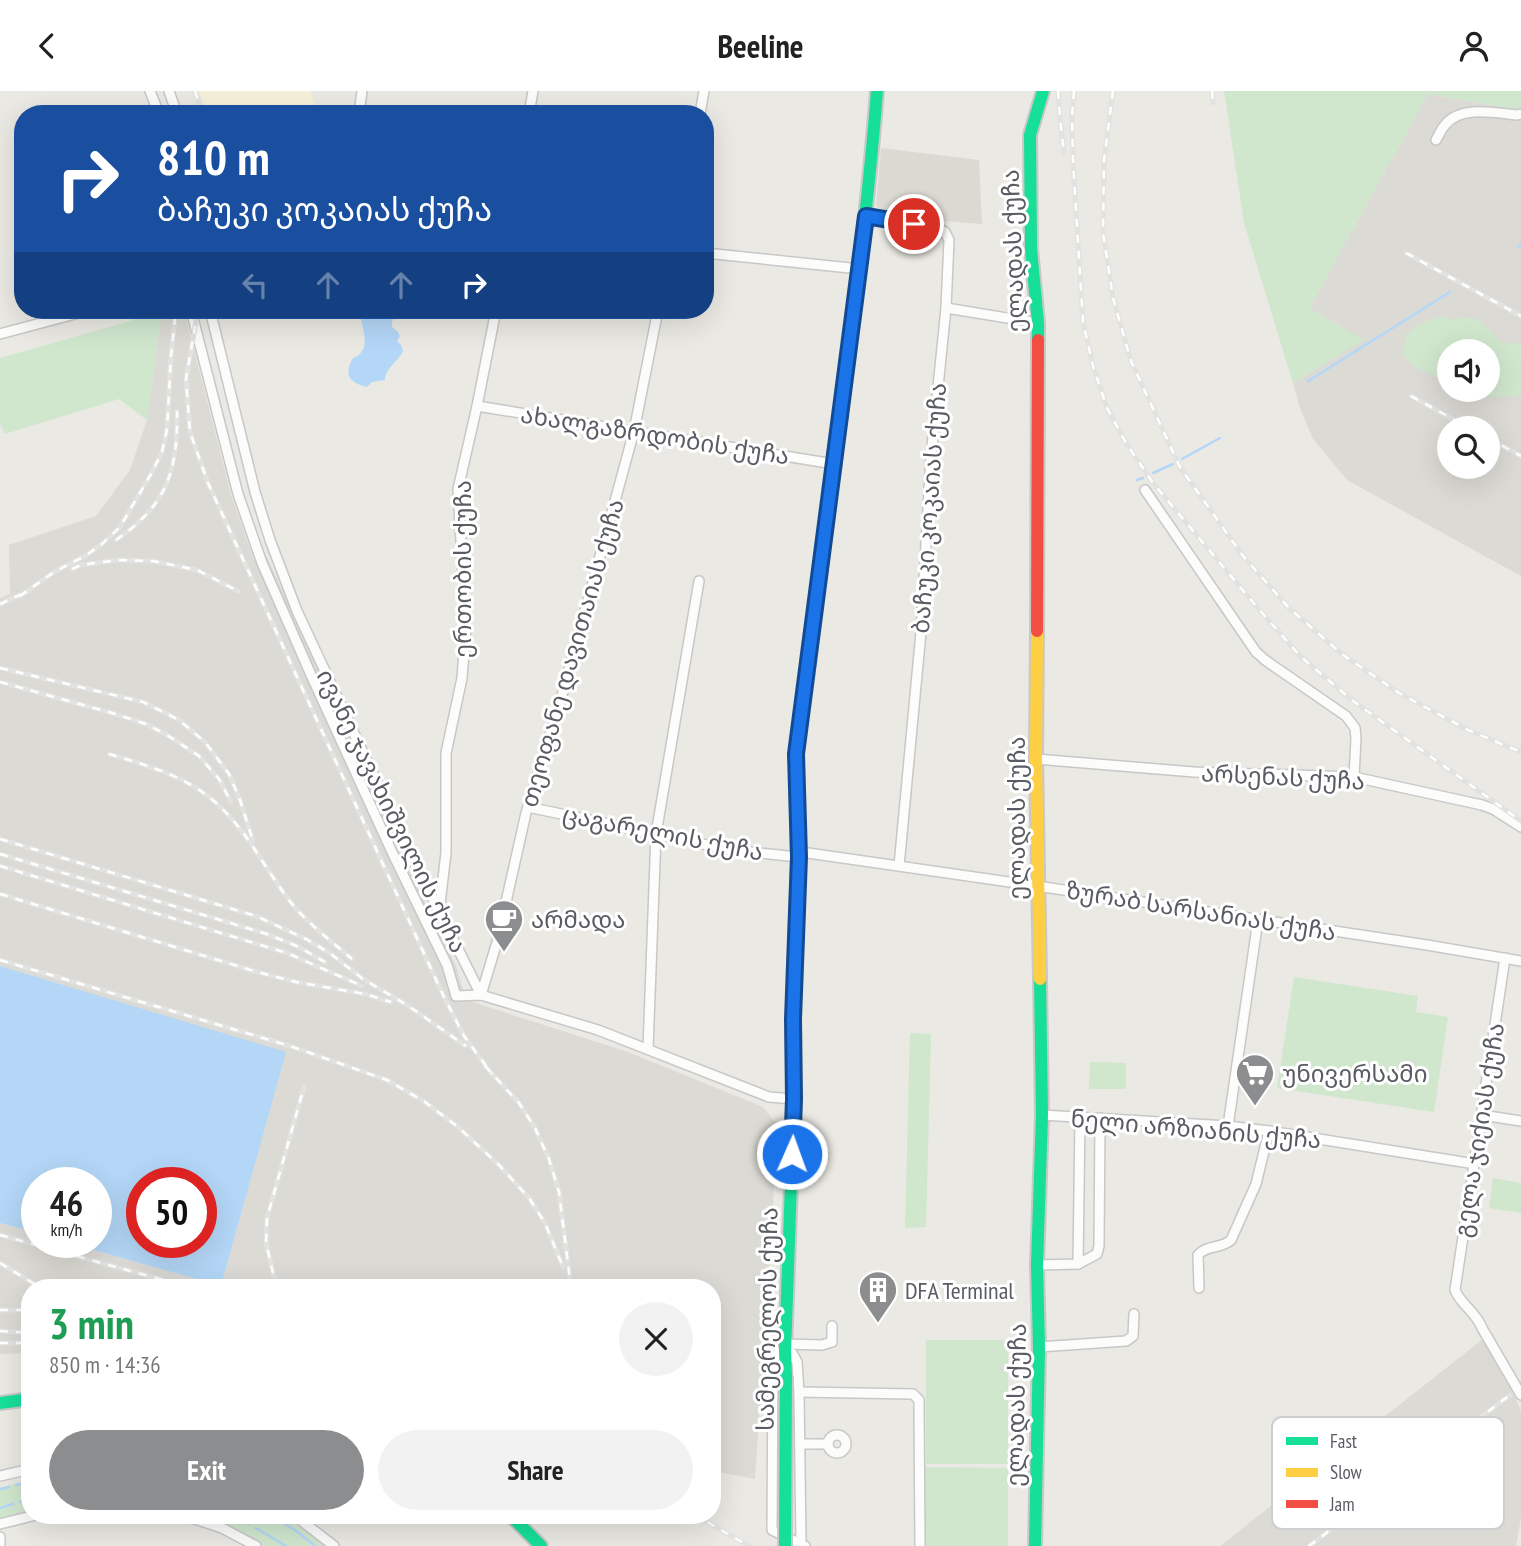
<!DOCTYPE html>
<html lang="en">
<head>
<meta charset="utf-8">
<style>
	body { margin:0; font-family:"PT Sans Narrow","Noto Sans Georgian",sans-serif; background:#f2f2f2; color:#222; height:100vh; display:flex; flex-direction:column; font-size:26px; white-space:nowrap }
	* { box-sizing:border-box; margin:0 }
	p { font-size:23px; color:#767676 }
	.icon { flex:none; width:38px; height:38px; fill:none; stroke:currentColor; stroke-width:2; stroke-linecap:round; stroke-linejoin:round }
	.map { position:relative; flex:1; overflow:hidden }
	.drawer { position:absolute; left:21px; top:1188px; width:700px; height:245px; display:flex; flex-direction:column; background:#fff; border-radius:28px; box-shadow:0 7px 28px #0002 }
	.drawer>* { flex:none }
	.hud { position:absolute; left:14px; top:14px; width:700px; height:214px; border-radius:28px; box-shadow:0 7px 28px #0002; background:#1a4fa0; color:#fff; overflow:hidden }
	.controls { position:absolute; left:1437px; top:248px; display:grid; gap:14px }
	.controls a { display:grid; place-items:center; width:63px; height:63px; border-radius:50%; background:#fff; box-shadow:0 7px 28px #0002; font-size:35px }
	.speed { position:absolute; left:21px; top:1076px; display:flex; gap:14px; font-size:35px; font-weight:700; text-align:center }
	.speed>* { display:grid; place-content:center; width:91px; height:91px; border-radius:50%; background:#fff; box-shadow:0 7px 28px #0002; line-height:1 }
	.speed small { font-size:18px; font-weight:400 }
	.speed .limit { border:10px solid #d22; background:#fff; color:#111 }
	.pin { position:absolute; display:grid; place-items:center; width:60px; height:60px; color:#fff; margin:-30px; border:4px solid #fff; border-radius:50%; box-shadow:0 2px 7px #0007 }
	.me { position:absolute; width:77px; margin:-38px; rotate:2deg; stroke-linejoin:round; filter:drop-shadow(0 0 5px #0008) }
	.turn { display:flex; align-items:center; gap:24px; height:147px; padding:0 28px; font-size:32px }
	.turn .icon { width:91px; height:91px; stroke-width:2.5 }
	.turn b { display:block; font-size:49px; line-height:60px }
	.lanes { display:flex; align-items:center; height:66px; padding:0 28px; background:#0003; justify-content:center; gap:35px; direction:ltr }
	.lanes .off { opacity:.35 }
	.round { display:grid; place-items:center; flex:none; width:74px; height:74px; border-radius:37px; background:#f2f2f2 }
	.head { display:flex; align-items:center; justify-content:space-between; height:119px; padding:0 28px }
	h1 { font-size:42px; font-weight:700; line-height:52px; color:#1e9e55 }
	.button { display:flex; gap:14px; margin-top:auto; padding:14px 28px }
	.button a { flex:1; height:80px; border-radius:42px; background:#8c8d8f; color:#fff; font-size:28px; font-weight:700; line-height:80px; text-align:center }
	.button a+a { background:#f2f2f2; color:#222 }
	header { display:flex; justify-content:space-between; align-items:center; height:91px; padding:0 28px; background:#fff; font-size:32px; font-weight:700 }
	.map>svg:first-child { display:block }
</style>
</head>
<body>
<header><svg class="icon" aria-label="back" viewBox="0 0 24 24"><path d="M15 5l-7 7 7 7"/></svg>Beeline<svg class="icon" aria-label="person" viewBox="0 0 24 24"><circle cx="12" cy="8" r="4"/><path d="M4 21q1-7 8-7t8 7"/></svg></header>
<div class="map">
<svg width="1521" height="1455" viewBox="0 0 1521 1455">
	<rect width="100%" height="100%" fill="#eae9e3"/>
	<path fill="#f6f1da" d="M199 0H310L318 23H207Z"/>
	<g fill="#dbdad4" fill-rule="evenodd">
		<path d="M1428 3 1519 19 1521 17V485L1347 389 1313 348 1300 317 1293 292 1363 249 1309 217ZM1449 261H1488V299H1449ZM1449 338H1488V376H1449Z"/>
		<path d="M162 219H184L231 404 254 469 267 466 426 814 456 875 466 909 628 961 763 1016 778 1035 755 1388 712 1380V1197H30V1262L0 1263V1132L37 1142V1152H69L221 1195 285 962 0 875V507L10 503 9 454 96 425 130 379 147 329Z"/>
		<path d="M1483 1248 1515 1306 1521 1320V1427L1516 1455H1220Z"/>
	</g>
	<path fill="#dbd9d1" d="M881 57 979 69 982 133 893 126 876 115Z"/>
	<g fill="#d0e7ce">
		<path d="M1224 0H1521V17L1519 19 1428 3 1309 217 1364 249 1293 292 1244 132Z"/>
		<path d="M131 219H162L147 329 119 308 5 343 0 333V267L134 229Z"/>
		<path d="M1442 225 1449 228 1472 227 1479 229 1501 251 1521 253V304C1501 306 1485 308 1466 299H1488V261H1449V291L1416 277 1404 265C1404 258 1404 247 1409 241 1415 234 1433 228 1442 225Z"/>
		<path d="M1294 886 1418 905 1416 921 1448 926 1434 1021 1277 997Z"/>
		<path d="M910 942 931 943 926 1136 905 1137Z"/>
		<path d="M1090 971 1126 972V998H1089Z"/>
		<path d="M1493 1087 1521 1092V1122L1489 1117Z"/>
		<rect x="926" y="1249" width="82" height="124"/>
		<path d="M925 1376 1008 1377V1455H925Z"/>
		<path d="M30 1389V1423L0 1429V1397Z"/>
		<path d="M195 1425H283L326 1455H264C244 1440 219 1432 195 1425Z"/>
	</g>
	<g fill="#b4d7f7" fill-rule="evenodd">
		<path d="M359 219H395L397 222 392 230V236L397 240 400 245 397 250 401 254 403 260C398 271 385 277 385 289L372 291 367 296C350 292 343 284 353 267 374 260 361 235 359 219Z"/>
		<path d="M0 875 286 961 221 1195 69 1152H96V1092H37V1142L0 1132ZM142 1092H201V1152H142Z"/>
	</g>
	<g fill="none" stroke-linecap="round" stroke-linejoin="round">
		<g stroke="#b4d7f7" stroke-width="2.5">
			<path d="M1518 156 1521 154"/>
			<path d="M1308 290 1450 201"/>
			<path d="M1182 368 1220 347"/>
			<path d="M1153 382 1173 373"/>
			<path d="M1137 389 1143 387"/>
			<path d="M16 1394 30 1391"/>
			<path d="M0 1398 9 1396"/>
			<path d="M20 1411 30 1409"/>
			<path d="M0 1417 13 1413"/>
			<path d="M229 1424 249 1433"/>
			<path d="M269 1424 295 1439 315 1455"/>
			<path d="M256 1437 286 1455"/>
		</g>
		<g stroke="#c7c8c7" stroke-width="12">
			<g id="street">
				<path d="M150 0 159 23"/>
				<path d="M169 0 177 23"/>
				<path d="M359 23 362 0"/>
				<path d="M529 23 533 0"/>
				<path d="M700 23 704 0"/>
				<path d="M1436 49C1439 44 1441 38 1445 34 1461 14 1495 22 1517 24L1521 23"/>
				<path d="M866 126 938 137 945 141 949 149 946 217 931 365 921 541 899 775"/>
				<path d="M705 162 860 178"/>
				<path d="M946 217 1038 232"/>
				<path d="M191 219 238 403 262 472 311 584 392 761 447 874 456 905 481 904 598 939 769 1006 794 1008"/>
				<path d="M210 219 255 401 270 449 297 520 407 756 481 904"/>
				<path d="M0 243 90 219"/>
				<path d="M477 315 834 373"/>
				<path d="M1145 399 1256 561 1265 569 1346 625 1355 637 1356 647 1354 686"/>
				<path d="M1036 668 1194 681 1354 686 1482 714 1493 718 1521 736"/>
				<path d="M528 716 731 759 798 766 808 762 1037 795 1427 854 1521 870"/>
				<path d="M439 821 446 762V662L462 587 466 537 458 398 477 315 496 219"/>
				<path d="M1505 867 1455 1199C1461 1214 1476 1221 1482 1237L1521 1304"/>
				<path d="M481 904 497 851 526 722 565 594 634 340 658 219"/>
				<path d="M648 958 656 743 699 490"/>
				<path d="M1042 1024 1228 1035 1269 1040 1475 1073"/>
				<path d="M1482 1024 1521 1030"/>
				<path d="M1228 1035 1258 829"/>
				<path d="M1078 1173 1080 1026"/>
				<path d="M1037 1174 1078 1173 1097 1163 1099 1155 1100 1027"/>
				<path d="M1199 1197 1198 1164C1206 1154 1221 1158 1231 1149L1256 1093 1269 1040"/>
				<path d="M785 1253 822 1254 832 1251V1235"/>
				<path d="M1039 1256 1126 1250 1133 1245 1134 1223"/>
				<path d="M799 1301 913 1303 919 1309V1314L920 1455"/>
				<circle cx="837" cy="1353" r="9"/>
				<path d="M800 1353H828"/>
				<path d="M0 1385 30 1378"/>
				<path d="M183 1424 222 1437 256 1455"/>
				<path d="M294 1424 334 1455"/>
				<path d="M0 1433 36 1424"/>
				<path d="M0 1446V1455"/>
				<path d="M801 1452 799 1301 797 1271 792 1262 785 1260 778 1262 773 1271 772 1439 805 1455"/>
			</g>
		</g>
		<g stroke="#c8c8c8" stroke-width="16">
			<g id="fast">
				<path d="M1038 249V232L1031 158 1030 44 1043 0"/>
				<path d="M828 422C846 282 866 141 877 0"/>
				<path d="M786 1285 785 1260 794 1008 793 928 798 765"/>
				<path d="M0 1312 30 1308"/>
				<path d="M510 1424 541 1455"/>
				<path d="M1035 1455 1039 1256 1037 1174 1042 1024 1040 888"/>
			</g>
		</g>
		<g stroke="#c8c8c8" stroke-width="16">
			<g id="slow">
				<path d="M1037 540 1036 668 1040 888"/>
				<path d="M798 765 796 663 828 422"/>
			</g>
		</g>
		<g stroke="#c8c8c8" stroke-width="16">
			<path id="jam" d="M1037 540 1038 249"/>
		</g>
		<use href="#street" stroke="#fcfcfb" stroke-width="9"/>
		<use href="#fast" stroke="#16e098" stroke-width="12"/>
		<use href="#slow" stroke="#ffcf43" stroke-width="12"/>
		<use href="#jam" stroke="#f24e42" stroke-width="12"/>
		<g stroke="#e2e2e1" stroke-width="5">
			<g id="rail">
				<path d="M195 0 202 23"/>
				<path d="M1058 0 1060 28 1064 62"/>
				<path d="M1074 0 1072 26 1073 71 1083 231 1093 275 1107 317 1126 352 1153 392 1256 515 1301 566 1353 610 1521 730"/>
				<path d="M1113 0 1104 69 1103 141 1113 207 1131 270 1180 376 1243 465 1289 517 1343 564 1399 602 1468 639 1521 661"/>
				<path d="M1212 0 1213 12"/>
				<path d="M1406 162 1521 225"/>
				<path d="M198 219 186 288 190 341 208 392 444 906 464 945 492 983"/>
				<path d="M1411 305 1471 338"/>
				<path d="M1488 347 1521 365"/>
				<path d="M116 449C167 414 178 380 177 320"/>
				<path d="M72 478 81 474 118 469 153 470 197 479 238 500"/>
				<path d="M20 505 54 481 85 465 102 453 120 436 151 383 162 361 167 338 171 265 176 219"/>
				<path d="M0 513 29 500"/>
				<path d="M0 577 143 611 179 629 205 651 229 683 240 709 253 750"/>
				<path d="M0 591 112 622 146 633 167 644 199 665 219 688 231 711"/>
				<path d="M109 663C146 674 186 685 215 711 245 737 263 774 286 805 304 830 329 848 352 868"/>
				<path d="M0 748 256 825 308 849 331 863 363 888 407 914 466 955"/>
				<path d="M0 763 267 843 299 856 325 871"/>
				<path d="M0 775 287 862 362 895"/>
				<path d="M0 803 254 880 296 891 365 903 391 911"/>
				<path d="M0 869 290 955 387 989 425 1011 458 1036 499 1074 529 1107 545 1132 563 1176"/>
				<path d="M485 975 519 1012 535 1037 549 1068 559 1101 571 1197"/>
				<path d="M0 1144 192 1197"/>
				<path d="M0 1172 41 1197"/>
				<path d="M279 1197 274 1186 266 1152 267 1127 304 996"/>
				<path d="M0 1219H30"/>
				<path d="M0 1240 30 1242"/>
				<path d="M0 1252H30"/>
				<path d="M693 1424 709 1432 749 1455"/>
				<path d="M1309 1455 1510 1304"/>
			</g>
		</g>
		<use href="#rail" stroke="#fff" stroke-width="2.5" stroke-dasharray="8" stroke-linecap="butt"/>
		<g stroke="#c8c8c8" stroke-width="16" stroke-linecap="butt">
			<path id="fast-bridge" d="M785 1455 786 1285"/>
		</g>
		<use href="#fast-bridge" stroke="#16e098" stroke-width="12"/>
	</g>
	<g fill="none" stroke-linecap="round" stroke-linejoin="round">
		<g stroke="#114b97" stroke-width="18">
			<path id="route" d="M792 1063 794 1008 793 928 799 766 796 663 866 125 914 133"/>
		</g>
		<use href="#route" stroke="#1a73e8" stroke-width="12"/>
	</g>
	<defs>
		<g id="cafe-pin" transform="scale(2.0125)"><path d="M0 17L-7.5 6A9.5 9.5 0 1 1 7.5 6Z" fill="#8c8d8f" stroke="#fff"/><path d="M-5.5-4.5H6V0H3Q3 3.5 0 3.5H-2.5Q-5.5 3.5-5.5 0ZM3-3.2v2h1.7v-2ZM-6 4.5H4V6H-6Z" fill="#fff"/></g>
		<g id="supermarket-pin" transform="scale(2.0125)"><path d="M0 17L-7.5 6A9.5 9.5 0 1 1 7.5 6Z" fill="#8c8d8f" stroke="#fff"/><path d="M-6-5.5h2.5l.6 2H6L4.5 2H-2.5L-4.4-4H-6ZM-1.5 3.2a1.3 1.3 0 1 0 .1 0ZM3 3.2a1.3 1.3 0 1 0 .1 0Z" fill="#fff"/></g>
		<g id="building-pin" transform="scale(2.0125)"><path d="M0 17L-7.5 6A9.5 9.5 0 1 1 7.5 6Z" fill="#8c8d8f" stroke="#fff"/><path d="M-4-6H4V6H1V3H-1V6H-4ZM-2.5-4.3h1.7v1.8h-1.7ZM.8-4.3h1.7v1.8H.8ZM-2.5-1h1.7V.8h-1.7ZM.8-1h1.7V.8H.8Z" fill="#fff"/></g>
	</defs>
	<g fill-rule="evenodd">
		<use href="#cafe-pin" x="504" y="828"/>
		<use href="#supermarket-pin" x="1255" y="982"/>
		<use href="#building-pin" x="878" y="1199"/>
	</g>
	<g text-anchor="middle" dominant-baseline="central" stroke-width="6" stroke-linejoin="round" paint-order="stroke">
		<g font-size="24" fill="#595c62" stroke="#fff">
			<text transform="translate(1013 160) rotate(-92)">ელადას ქუჩა</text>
			<text transform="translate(655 344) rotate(9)">ახალგაზრდობის ქუჩა</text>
			<text transform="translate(929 417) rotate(-86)">ბაჩუკი კოკაიას ქუჩა</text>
			<text transform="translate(462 478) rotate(-90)">ერთობის ქუჩა</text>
			<text transform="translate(572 562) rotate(-74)">თეოფანე დავითაიას ქუჩა</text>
			<text transform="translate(1283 686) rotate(3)">არსენას ქუჩა</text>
			<text transform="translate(392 720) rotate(64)">ივანე ჯავახიშვილის ქუჩა</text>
			<text transform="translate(1016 727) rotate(-90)">ელადას ქუჩა</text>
			<text transform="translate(663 742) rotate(11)">ცაგარელის ქუჩა</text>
			<text transform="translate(1201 820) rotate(9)">ზურაბ სარსანიას ქუჩა</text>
			<text transform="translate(1196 1038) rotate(5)">ნელი არზიანის ქუჩა</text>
			<text transform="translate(1479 1039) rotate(-81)">გელა ჯიქიას ქუჩა</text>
			<text transform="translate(767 1228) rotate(-89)">სამეგრელოს ქუჩა</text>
			<text transform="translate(1016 1314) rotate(-89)">ელადას ქუჩა</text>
		</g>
		<g font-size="24" fill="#595c62" stroke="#fff" text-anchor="start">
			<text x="531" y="828">არმადა</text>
			<text x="1282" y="982">უნივერსამი</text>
			<text x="905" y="1199">DFA Terminal</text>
		</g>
	</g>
	<rect x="1272" y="1326" width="232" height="112" rx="10" fill="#fff" stroke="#cdced0" stroke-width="2"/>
	<rect x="1286" y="1346" width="32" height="8" fill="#16e098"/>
	<rect x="1286" y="1377" width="32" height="9" fill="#ffcf43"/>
	<rect x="1286" y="1409" width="32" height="8" fill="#f24e42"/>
	<g font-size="19" fill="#595c62">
		<text x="1330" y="1357">Fast</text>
		<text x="1330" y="1388">Slow</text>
		<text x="1330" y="1420">Jam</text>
	</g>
</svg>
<div class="controls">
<a><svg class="icon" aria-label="sound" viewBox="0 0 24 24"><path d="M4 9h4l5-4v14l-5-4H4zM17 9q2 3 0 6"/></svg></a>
<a><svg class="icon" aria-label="search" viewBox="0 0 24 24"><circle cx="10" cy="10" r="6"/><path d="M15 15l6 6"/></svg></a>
</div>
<div class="speed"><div>46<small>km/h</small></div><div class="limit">50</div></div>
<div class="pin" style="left:914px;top:133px;background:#d93025"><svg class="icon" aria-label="arrive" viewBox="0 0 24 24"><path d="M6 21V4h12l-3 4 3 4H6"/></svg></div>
<svg class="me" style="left:792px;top:1063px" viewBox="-20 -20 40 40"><circle r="17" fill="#1a73e8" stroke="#fff" stroke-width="3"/><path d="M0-11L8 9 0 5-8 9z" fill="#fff"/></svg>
<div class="hud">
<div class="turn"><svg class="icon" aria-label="right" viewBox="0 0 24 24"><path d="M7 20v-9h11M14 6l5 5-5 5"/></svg><div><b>810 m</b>ბაჩუკი კოკაიას ქუჩა</div></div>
<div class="lanes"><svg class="icon off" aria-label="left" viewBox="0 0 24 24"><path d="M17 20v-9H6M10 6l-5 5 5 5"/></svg><svg class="icon off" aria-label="ahead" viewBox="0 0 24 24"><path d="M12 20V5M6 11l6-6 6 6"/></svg><svg class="icon off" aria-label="ahead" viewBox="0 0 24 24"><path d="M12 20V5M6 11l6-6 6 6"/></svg><svg class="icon" aria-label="right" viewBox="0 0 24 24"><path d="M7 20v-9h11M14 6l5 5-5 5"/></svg></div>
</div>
<section class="drawer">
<div class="head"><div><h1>3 min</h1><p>850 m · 14:36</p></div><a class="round"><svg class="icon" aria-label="close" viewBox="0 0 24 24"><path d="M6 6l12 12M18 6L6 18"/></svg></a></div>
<div class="button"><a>Exit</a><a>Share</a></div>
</section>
</div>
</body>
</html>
